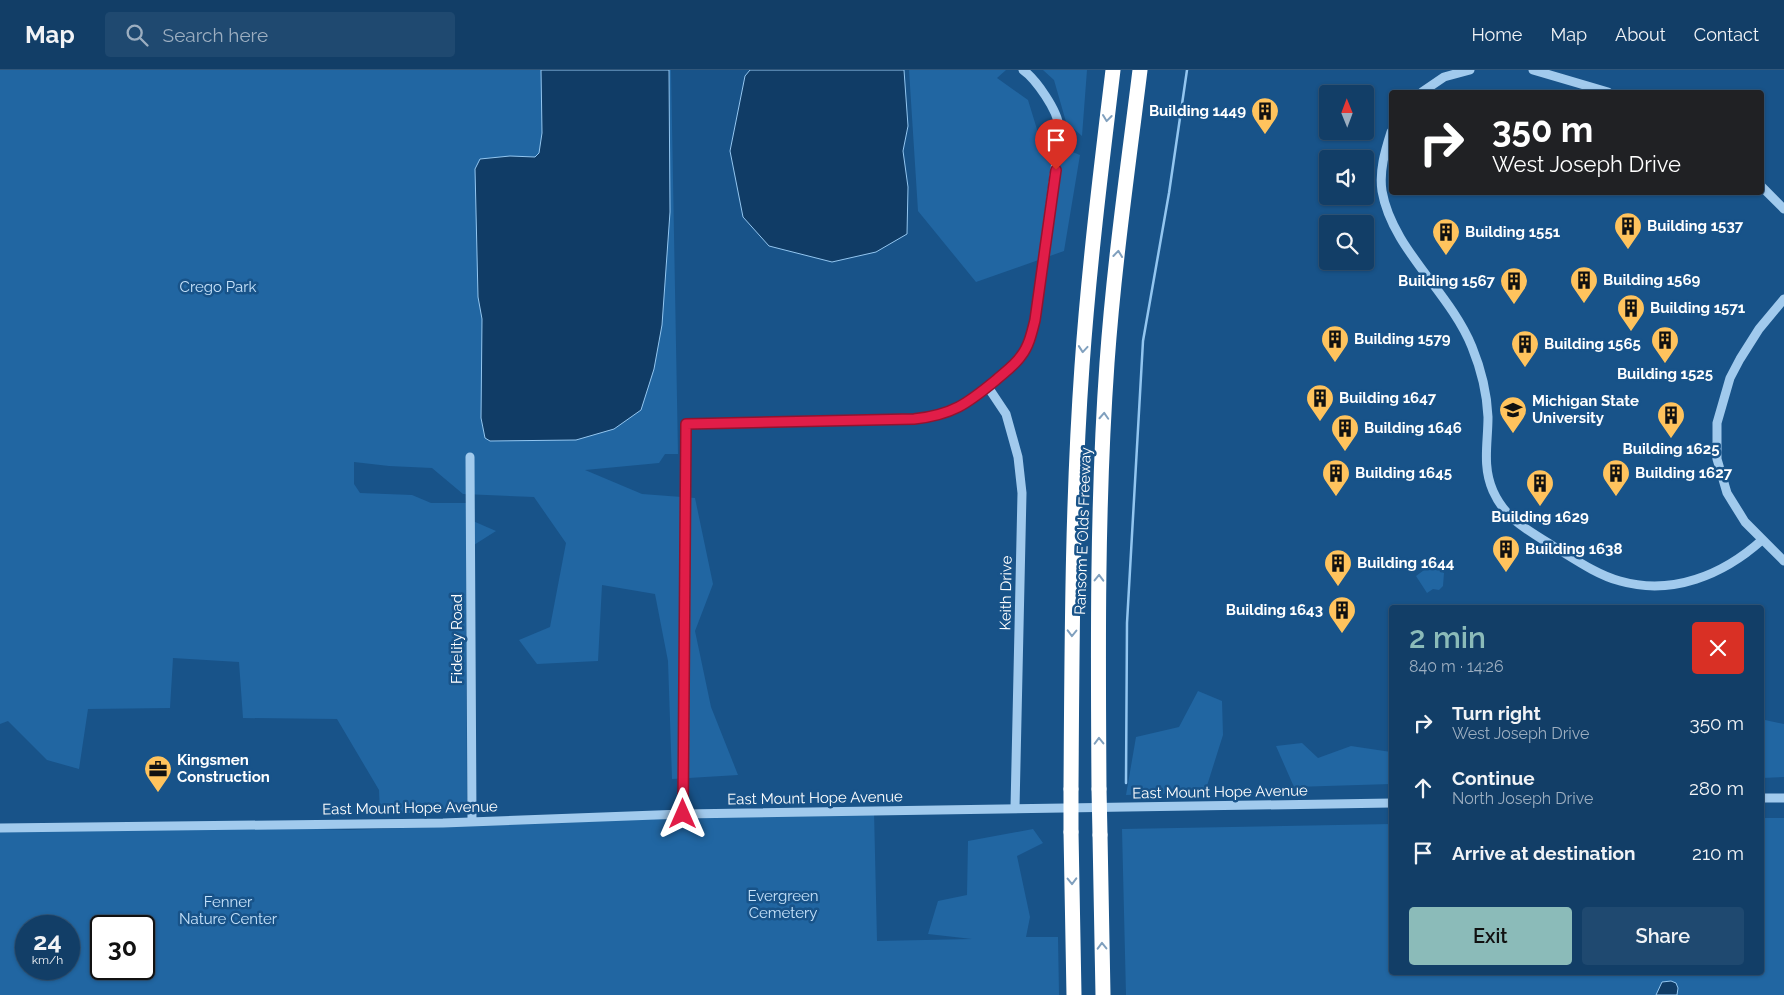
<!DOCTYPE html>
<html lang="en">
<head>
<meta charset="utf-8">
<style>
	body { margin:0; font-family:Raleway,sans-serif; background:#1f4970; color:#f1f3f6; height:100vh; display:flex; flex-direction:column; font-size:19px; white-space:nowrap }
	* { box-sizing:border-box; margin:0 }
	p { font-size:16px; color:#9caec0 }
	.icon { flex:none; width:28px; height:28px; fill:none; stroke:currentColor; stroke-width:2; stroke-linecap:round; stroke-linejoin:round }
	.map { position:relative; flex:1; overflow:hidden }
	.drawer { position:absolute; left:1389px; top:535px; width:375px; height:370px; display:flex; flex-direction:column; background:#123e67; border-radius:5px; box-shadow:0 1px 4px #0004,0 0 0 1px #31577b }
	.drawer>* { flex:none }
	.hud { position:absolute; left:1389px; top:20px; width:375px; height:105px; border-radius:5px; box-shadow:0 1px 4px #0004,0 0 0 1px #31577b; background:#202124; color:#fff; overflow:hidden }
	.needle { width:32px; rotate:359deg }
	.buttons { position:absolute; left:1319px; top:15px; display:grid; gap:10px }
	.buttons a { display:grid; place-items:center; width:55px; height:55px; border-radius:5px; background:#123e67; box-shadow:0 1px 4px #0004,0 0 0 1px #31577b; font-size:25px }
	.speed { position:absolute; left:15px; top:845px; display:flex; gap:10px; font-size:25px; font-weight:700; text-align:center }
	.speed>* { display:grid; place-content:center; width:65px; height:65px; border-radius:50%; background:#123e67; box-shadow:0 1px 4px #0004,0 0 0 1px #31577b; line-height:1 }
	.speed small { font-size:12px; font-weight:400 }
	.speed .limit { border:2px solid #111; border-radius:8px; background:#fff; color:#111 }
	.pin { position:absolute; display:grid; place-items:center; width:42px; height:42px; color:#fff; margin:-51px -21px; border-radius:50% 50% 50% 0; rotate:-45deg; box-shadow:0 0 5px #0007 }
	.pin .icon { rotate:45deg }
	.me { position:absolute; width:55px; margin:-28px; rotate:0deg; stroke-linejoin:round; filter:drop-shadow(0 0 4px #0008) }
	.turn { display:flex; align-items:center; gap:18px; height:105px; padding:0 20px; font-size:22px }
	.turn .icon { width:65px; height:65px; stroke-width:2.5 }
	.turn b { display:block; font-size:35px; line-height:42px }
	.round { display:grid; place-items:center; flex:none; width:52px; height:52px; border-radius:5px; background:#1f4970 }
	.summary { display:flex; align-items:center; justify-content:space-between; height:85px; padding:0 20px }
	h1 { font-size:30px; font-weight:600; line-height:38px; color:#8bbbb9 }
	.action { display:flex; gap:10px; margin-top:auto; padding:10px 20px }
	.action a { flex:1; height:58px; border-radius:5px; background:#8bbbb9; color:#111; font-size:20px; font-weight:600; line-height:58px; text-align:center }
	.action a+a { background:#1f4970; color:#f1f3f6 }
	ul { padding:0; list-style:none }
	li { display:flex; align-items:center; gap:15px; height:65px; padding:0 20px }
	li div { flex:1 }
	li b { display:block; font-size:19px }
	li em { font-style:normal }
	header { display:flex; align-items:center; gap:30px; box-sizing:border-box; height:70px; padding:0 25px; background:#123e67; border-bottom:1px solid #31577b }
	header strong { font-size:24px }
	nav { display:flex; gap:28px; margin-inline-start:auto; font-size:18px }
	.search { width:350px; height:45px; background:#1f4970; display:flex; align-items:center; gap:12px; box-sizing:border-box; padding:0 18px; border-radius:5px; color:#9caec0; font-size:19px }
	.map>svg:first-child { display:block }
</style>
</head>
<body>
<header>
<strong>Map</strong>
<div class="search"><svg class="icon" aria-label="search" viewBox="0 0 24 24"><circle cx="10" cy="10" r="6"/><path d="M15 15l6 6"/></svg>Search here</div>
<nav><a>Home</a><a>Map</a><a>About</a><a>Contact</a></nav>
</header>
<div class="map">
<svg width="1784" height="925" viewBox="0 0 1784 925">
	<rect width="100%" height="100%" fill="#185389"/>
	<g fill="#2166a2" fill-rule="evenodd">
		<path d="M0 0H671L678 384H665L659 393 585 400 642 424 695 428 713 514 695 561 711 637 738 705 672 709 668 591 655 524 602 515 598 591 537 594 519 570 550 557 566 473 534 427 463 424 432 398 389 396 354 392V414L360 423 412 425 431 433H466V448L496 461 466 480 467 743H380L379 720 337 649 243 648 239 592 173 588 170 638 88 639 79 699 47 690 8 651 0 654Z"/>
		<path d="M909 0H1006L997 8 1028 30 1040 69 1080 85 1064 181 976 212 918 141Z"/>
		<path d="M1043 0H1087L1082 66 1066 52 1054 10Z"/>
		<path d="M1435 492 1438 493 1440 500 1444 503 1443 516 1439 520 1433 519 1427 523 1416 506Z"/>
		<path d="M1198 621 1222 631 1223 665 1205 722 1126 725 1136 667 1179 657Z"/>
		<path d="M1765 650 1784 654V707L1761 708V651Z"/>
		<path d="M1302 673 1318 688 1351 676 1391 682V714L1294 717 1276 676Z"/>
		<path d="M874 741 877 871 972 869 928 864 938 831 967 825 968 771 1033 759 1043 773 1017 786 1030 847 1026 867H1058L1059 925H0V758L185 755 348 760ZM26 856H69V899H26ZM101 856H144V899H101Z"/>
		<path d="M1761 748H1784V925H1126L1122 759 1391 754V902H1761Z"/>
	</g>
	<g fill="#103c66" stroke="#93c6f0">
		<path d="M541 0H669L670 142 662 255 654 299 641 340 614 359 576 370 490 371 485 368 481 348 482 249 478 227 475 99 480 89 510 86 535 87 539 83 542 63Z"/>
		<path d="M750 0H904L908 56 903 81 908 117 907 164 876 182 832 192 769 176 743 147 730 81 745 6Z"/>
		<path d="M1671 911 1676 913 1678 918 1677 925H1656L1662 912Z"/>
	</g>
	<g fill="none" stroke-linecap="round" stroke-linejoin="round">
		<path stroke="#93c6f0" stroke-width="2.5" d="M1126 713 1127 553 1143 271 1169 123 1187 0"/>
		<g stroke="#a1caed" stroke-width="9">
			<path d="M1533 0 1608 22"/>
			<path d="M1422 22 1444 7 1470 0"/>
			<path d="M1391 62C1385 81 1379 101 1382 121 1392 179 1450 222 1472 277 1481 299 1487 324 1488 347 1488 373 1482 396 1493 421 1506 450 1528 460 1553 476 1573 488 1597 505 1620 511 1672 526 1723 505 1762 470"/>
			<path d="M1761 116 1784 139"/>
			<path d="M1784 229 1759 259 1740 289 1730 308 1717 353V389L1727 423 1745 452 1784 491"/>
			<path d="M988 317 1006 344 1018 387 1022 423 1015 738"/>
			<path d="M470 387 472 751"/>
			<path d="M1761 728H1784"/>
			<path d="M683 744 686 354 914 349C952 345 967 334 996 310 1005 302 1015 295 1021 286 1029 276 1032 262 1035 250L1059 69C1059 66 1060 61 1059 57 1058 41 1036 9 1023 0"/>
			<path d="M0 758 443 753 683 744 1391 733"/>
		</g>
		<g stroke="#fff" stroke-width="15">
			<path d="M1071 719C1072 578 1072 437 1082 296 1089 197 1101 99 1113 0"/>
			<path d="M1099 719C1098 577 1097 435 1107 293 1114 195 1128 97 1140 0"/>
			<path d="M1071 762 1074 925"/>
			<path d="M1100 765 1103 925"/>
		</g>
		<g stroke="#fff" stroke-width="15">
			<path d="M1071 719V762"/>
			<path d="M1099 719 1100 765"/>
		</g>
	</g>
	<defs><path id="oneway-chevron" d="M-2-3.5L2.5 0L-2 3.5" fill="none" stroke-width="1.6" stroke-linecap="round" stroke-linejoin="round" transform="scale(1.25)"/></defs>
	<g stroke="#80a0be">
		<use href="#oneway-chevron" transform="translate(1107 48) rotate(97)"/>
		<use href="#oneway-chevron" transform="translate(1118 184) rotate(-84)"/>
		<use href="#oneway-chevron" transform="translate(1083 279) rotate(95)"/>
		<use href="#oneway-chevron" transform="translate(1104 346) rotate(-87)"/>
		<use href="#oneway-chevron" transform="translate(1099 508) rotate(-89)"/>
		<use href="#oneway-chevron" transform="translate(1072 563) rotate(91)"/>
		<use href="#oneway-chevron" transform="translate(1099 671) rotate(-91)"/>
		<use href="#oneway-chevron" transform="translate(1072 811) rotate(89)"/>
		<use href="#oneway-chevron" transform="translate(1102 876) rotate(-91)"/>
	</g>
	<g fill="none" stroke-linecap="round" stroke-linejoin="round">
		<g stroke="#92132f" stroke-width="12">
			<path id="route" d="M683 744 686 354 914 349C952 345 967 334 996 310 1005 302 1015 295 1021 286 1029 276 1032 262 1035 250L1056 100"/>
		</g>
		<use href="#route" stroke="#e11d48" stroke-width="9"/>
	</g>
	<defs>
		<g id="building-pin" transform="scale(1.4375)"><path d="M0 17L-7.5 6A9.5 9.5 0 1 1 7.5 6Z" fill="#ffc35d" stroke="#185389"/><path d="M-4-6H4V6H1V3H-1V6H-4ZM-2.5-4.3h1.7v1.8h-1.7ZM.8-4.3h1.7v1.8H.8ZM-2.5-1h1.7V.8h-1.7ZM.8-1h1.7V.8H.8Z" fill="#111"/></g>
		<g id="university-pin" transform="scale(1.4375)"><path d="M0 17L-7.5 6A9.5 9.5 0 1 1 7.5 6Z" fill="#ffc35d" stroke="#185389"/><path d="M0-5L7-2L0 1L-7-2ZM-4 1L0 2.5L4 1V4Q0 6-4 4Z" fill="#111"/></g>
		<g id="office-pin" transform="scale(1.4375)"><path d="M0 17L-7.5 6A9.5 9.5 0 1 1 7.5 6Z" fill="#ffc35d" stroke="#185389"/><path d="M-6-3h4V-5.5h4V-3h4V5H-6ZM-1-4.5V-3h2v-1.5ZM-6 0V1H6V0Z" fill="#111"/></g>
	</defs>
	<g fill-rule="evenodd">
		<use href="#building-pin" x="1265" y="41"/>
		<use href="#building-pin" x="1628" y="156"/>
		<use href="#building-pin" x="1446" y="162"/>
		<use href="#building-pin" x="1584" y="210"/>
		<use href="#building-pin" x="1514" y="211"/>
		<use href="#building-pin" x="1631" y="238"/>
		<use href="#building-pin" x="1335" y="269"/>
		<use href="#building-pin" x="1665" y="270"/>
		<use href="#building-pin" x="1525" y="274"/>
		<use href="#building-pin" x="1320" y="328"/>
		<use href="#university-pin" x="1513" y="340"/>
		<use href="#building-pin" x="1671" y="345"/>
		<use href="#building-pin" x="1345" y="358"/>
		<use href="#building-pin" x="1336" y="403"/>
		<use href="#building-pin" x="1616" y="403"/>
		<use href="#building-pin" x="1540" y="413"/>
		<use href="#building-pin" x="1506" y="479"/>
		<use href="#building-pin" x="1338" y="493"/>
		<use href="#building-pin" x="1342" y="540"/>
		<use href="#office-pin" x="158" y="699"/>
	</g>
	<g text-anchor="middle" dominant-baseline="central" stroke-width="5" stroke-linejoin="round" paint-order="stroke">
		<g font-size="15" font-weight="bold" fill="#fff" stroke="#185389" text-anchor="start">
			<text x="1246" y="41" text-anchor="end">Building 1449</text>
			<text x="1647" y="156">Building 1537</text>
			<text x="1465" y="162">Building 1551</text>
			<text x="1603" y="210">Building 1569</text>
			<text x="1495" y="211" text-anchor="end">Building 1567</text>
			<text x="1650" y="238">Building 1571</text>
			<text x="1354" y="269">Building 1579</text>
			<text x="1544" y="274">Building 1565</text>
			<text x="1665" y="304" text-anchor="middle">Building 1525</text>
			<text x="1339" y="328">Building 1647</text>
			<text x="1532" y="331">Michigan State<tspan x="1532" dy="17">University</tspan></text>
			<text x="1364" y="358">Building 1646</text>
			<text x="1671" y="379" text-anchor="middle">Building 1625</text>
			<text x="1355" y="403">Building 1645</text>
			<text x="1635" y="403">Building 1627</text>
			<text x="1540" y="447" text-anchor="middle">Building 1629</text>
			<text x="1525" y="479">Building 1638</text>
			<text x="1357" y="493">Building 1644</text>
			<text x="1323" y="540" text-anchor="end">Building 1643</text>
			<text x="177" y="690">Kingsmen<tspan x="177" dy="17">Construction</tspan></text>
		</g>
		<g font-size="15" fill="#c6e2fa" stroke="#185389">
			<text x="218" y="217">Crego Park</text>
			<text x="783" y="826">Evergreen<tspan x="783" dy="17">Cemetery</tspan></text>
			<text x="228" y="832">Fenner<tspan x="228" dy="17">Nature Center</tspan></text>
		</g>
		<g font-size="15" fill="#fff" stroke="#185389">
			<text transform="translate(1083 461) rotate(-88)">Ransom E Olds Freeway</text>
			<text transform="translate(1006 523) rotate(-89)">Keith Drive</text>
			<text transform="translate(457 569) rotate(-90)">Fidelity Road</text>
			<text transform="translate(1220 722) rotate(-1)">East Mount Hope Avenue</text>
			<text transform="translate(815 728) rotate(-1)">East Mount Hope Avenue</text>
			<text transform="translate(410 738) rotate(-1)">East Mount Hope Avenue</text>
		</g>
	</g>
</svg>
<div class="buttons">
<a><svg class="needle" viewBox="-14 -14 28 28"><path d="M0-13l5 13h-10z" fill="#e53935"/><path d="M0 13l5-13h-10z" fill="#9caec0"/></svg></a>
<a><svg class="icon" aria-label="sound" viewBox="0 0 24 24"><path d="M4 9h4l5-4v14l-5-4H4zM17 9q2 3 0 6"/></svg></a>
<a><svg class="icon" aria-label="search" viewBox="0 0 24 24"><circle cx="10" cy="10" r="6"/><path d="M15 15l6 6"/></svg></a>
</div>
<div class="speed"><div>24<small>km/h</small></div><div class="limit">30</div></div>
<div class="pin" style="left:1056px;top:100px;background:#d93025"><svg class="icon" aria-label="arrive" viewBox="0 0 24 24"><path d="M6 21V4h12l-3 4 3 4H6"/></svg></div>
<svg class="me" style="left:683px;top:744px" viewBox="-20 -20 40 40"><path d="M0-17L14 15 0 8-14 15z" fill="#e11d48" stroke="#fff" stroke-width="4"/></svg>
<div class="hud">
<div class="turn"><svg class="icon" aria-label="right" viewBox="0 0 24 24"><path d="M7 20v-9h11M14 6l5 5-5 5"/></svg><div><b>350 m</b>West Joseph Drive</div></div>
</div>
<section class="drawer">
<div class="summary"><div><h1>2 min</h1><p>840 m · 14:26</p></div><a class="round" style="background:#d93025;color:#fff"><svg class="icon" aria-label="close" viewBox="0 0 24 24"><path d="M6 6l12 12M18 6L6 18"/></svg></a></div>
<ul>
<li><svg class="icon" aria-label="right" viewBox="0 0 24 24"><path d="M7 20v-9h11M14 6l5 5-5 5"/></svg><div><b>Turn right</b><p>West Joseph Drive</p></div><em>350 m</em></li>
<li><svg class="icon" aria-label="ahead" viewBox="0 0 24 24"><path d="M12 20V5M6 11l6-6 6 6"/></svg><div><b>Continue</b><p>North Joseph Drive</p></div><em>280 m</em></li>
<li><svg class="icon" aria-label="arrive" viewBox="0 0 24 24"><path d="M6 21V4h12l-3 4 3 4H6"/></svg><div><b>Arrive at destination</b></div><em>210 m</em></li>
</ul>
<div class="action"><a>Exit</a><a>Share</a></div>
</section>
</div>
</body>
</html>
